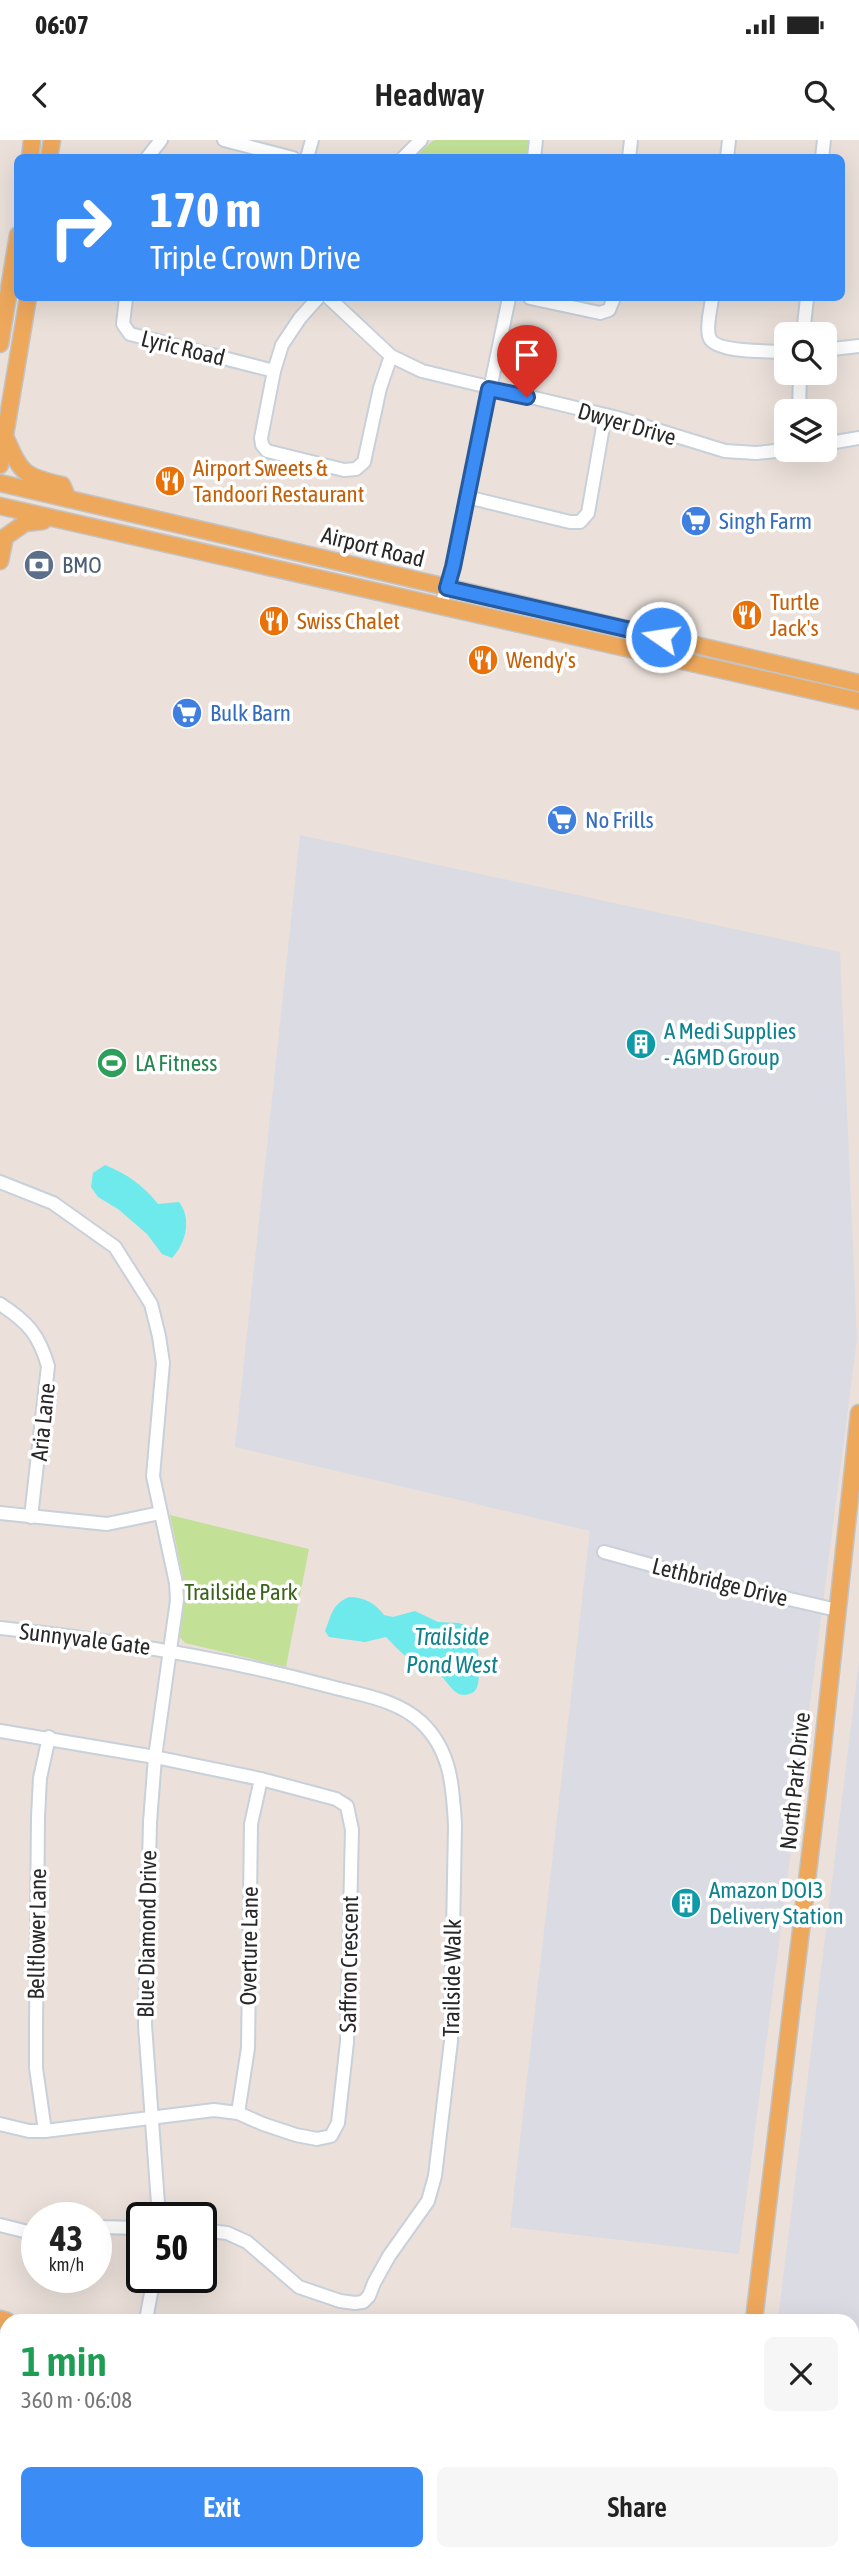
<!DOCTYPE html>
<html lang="en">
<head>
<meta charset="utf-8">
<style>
	body { margin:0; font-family:"Asap Condensed",sans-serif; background:#f6f6f6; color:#222; height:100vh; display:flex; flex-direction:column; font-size:26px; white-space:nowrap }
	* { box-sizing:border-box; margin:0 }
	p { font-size:23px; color:#767676 }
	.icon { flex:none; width:38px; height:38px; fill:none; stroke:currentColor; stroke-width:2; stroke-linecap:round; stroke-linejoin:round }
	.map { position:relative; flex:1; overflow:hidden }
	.side { position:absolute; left:0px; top:2174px; width:859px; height:247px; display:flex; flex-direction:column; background:#fff; border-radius:21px 21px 0 0; box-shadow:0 7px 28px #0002 }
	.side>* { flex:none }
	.top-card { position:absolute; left:14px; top:14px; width:831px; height:147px; border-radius:10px; box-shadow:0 7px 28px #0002; background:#3c8cf6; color:#fff; overflow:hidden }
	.tools { position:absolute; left:774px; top:182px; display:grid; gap:14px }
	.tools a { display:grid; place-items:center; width:63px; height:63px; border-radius:10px; background:#fff; box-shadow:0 7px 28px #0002; font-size:35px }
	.speed { position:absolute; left:21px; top:2062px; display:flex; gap:14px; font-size:35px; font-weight:700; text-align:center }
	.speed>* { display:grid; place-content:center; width:91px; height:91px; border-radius:50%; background:#fff; box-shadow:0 7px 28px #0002; line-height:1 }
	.speed small { font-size:18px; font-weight:400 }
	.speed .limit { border:4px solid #111; border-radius:10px; background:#fff; color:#111 }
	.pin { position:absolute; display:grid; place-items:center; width:60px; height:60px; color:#fff; margin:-72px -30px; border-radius:50% 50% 50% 0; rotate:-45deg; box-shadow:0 0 7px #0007 }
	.pin .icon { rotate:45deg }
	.me { position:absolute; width:77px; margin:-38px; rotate:283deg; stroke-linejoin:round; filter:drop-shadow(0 0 5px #0008) }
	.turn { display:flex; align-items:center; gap:24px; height:147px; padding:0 21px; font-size:32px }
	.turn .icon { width:91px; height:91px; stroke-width:2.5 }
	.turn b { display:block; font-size:49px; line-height:60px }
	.round { display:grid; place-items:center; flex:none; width:74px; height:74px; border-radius:10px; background:#f6f6f6 }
	.overview { display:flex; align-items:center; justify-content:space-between; height:119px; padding:0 21px }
	h1 { font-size:42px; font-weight:600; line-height:52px; color:#1e9e55 }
	.action { display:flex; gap:14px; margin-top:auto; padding:14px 21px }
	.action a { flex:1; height:80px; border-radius:10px; background:#3c8cf6; color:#fff; font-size:28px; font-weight:600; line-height:80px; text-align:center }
	.action a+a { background:#f6f6f6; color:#222 }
	.status { display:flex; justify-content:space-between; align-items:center; height:49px; padding:0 35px; background:#fff; direction:ltr }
	.status svg { height:19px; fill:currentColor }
	header { display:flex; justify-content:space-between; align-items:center; height:91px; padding:0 21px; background:#fff; font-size:32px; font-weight:600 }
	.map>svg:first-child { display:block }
</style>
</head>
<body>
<div class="status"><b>06:07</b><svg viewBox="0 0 49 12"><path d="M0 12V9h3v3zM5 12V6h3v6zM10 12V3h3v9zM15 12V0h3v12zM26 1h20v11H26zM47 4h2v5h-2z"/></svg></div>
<header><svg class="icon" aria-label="back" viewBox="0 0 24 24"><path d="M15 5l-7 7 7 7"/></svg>Headway<svg class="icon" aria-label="search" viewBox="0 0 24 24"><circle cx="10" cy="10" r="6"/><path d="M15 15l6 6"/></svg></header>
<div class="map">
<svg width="859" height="2419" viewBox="0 0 859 2419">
	<rect width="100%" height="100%" fill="#ebe0da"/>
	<g fill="#dbdbe3">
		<path d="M300 695 840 812 857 1199 739 2114 510 2087 590 1391 235 1307Z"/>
		<path d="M859 1521V2347L852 2345V2180H778Z"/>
	</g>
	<g fill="#c2e197">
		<path d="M434 0H529L527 17H414Z"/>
		<path d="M170 1375 309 1409 286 1527 185 1503 179 1496 183 1437Z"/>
	</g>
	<g fill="#6ee9ec">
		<path d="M105 1025C127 1034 143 1045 158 1064L179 1062C192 1079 186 1103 172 1118L162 1114 147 1094 118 1069 98 1057 91 1047 93 1033Z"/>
		<path d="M349 1457C364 1457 375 1463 384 1475L393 1477 415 1471 438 1482 459 1483 472 1488C479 1504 479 1519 479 1536 478 1544 478 1552 469 1554 454 1560 446 1537 435 1530 431 1528 424 1528 420 1525 406 1519 396 1507 386 1497L365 1502 329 1497 325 1491C332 1475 331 1465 349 1457Z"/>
	</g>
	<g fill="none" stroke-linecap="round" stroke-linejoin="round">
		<g stroke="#c8d0da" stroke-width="16">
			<g id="minor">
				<path d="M224 0 293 18"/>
				<path d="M147 18 161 0"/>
				<path d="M307 18 312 0"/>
				<path d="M403 18 421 0"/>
				<path d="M534 18 536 0"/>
				<path d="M629 18 631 0"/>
				<path d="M727 18 729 0"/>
				<path d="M822 18 824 0"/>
				<path d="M126 158 123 184 130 194 274 231"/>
				<path d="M318 158 300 178 282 205 274 231 261 298 262 305 267 311 344 330 356 329 364 322 380 248 391 216"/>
				<path d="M329 158 391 216 422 231 618 278 725 311 756 313 786 310"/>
				<path d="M530 158 600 173 609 170 614 158"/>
				<path d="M712 158C711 169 706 185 709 196 712 213 770 211 786 212"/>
				<path d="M803 194 807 158"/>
				<path d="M824 210 859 206"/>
				<path d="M799 271 800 233"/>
				<path d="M824 304 859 298"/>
				<path d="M467 357 570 382H580L588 373 605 275"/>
				<path d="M441 465 453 427 509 158"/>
				<path d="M0 1042 53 1063 115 1107 151 1164 159 1196 163 1223 153 1336 176 1443 177 1460 155 1617 150 1682 145 1885 159 2077"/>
				<path d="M0 1164C28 1182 39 1195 48 1226L31 1377"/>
				<path d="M0 1373 107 1384 160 1373"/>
				<path d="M604 1412 698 1438 837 1470"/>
				<path d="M0 1488C111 1500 220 1517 328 1546 361 1555 396 1559 421 1582 451 1610 453 1647 455 1685L451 1901 435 2036 428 2061 389 2116 374 2143 369 2156 363 2162 355 2163 340 2161 299 2147 247 2102 227 2093 201 2090"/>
				<path d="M0 1591 155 1617 261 1639 336 1659 347 1666 352 1690 347 1902 338 1983 331 1996 317 1999 296 1995 263 1984 238 1973 214 1970 45 1991H29L0 1984"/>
				<path d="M238 1973 248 1908 251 1684 261 1639"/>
				<path d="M45 1991 36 1928V1886L38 1677 40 1638 49 1597"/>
				<path d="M0 2085 28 2092 37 2091"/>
				<path d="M96 2087 142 2088"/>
				<path d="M146 2180 154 2137"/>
				<path d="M0 2273H7"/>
				<path d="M231 2413V2419"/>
				<path d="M424 2413 425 2419"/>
			</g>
		</g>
		<g stroke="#c3c3c3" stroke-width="19">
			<g id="major">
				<path d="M30 18 32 0"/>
				<path d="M49 18 52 0"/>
				<path d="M0 204 18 95"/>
				<path d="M4 294C21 332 21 336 62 345L68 359"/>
				<path d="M0 325 28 158"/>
				<path d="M0 343 859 543"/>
				<path d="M0 366 859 561"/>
				<path d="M0 421 5 397 25 383 43 381"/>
				<path d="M0 2179 7 2181"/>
				<path d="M754 2180 821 1624 859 1273"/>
				<path d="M852 2366 859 2367"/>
				<path d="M852 2380 859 2381"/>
				<path d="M722 2419 723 2413"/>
			</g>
		</g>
		<use href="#minor" stroke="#fff" stroke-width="12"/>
		<use href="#major" stroke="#eea85c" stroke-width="16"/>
	</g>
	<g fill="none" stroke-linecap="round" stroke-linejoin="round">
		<g stroke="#275ba0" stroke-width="18">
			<path id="route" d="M527 257 489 249 453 427 447 448 661 497"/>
		</g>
		<use href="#route" stroke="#3c8cf6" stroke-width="12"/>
	</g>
	<defs>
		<g id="restaurant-disc" transform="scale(1.575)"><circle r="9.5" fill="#e8710a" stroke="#fff"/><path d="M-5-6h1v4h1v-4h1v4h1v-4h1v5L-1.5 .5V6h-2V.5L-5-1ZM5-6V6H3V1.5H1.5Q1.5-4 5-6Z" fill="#fff"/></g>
		<g id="supermarket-disc" transform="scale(1.575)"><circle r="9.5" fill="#3f7fe0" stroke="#fff"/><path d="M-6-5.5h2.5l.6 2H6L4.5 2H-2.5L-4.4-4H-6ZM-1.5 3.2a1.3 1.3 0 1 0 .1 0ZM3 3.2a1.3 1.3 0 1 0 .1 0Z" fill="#fff"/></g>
		<g id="bank-disc" transform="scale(1.575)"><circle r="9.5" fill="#5c6f8a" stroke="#fff"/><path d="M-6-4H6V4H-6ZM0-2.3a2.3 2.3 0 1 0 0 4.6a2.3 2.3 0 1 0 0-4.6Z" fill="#fff"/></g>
		<g id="building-disc" transform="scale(1.575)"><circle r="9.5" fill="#0f9aa8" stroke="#fff"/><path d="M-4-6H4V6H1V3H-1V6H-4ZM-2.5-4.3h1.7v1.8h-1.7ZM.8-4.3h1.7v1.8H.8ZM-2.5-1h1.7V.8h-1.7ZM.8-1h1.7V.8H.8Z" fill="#fff"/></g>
		<g id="stadium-disc" transform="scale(1.575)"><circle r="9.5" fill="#2e9e5b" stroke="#fff"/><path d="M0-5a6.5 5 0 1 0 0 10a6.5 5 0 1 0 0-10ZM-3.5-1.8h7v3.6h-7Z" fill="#fff"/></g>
	</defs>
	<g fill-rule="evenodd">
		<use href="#restaurant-disc" x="170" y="341"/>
		<use href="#supermarket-disc" x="696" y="381"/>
		<use href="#bank-disc" x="39" y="425"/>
		<use href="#restaurant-disc" x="747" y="475"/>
		<use href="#restaurant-disc" x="274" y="481"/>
		<use href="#restaurant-disc" x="483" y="520"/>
		<use href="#supermarket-disc" x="187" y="573"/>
		<use href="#supermarket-disc" x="562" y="680"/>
		<use href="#building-disc" x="641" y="904"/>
		<use href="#stadium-disc" x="112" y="923"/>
		<use href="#building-disc" x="686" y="1763"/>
	</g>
	<g text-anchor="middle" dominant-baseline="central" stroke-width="7" stroke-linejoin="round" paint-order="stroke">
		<g font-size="23" fill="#282828" stroke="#fff">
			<text transform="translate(183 208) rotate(14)">Lyric Road</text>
			<text transform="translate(627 284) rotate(16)">Dwyer Drive</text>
			<text transform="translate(373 407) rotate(14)">Airport Road</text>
			<text transform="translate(43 1282) rotate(-84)">Aria Lane</text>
			<text transform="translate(720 1442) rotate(14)">Lethbridge Drive</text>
			<text transform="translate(85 1499) rotate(7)">Sunnyvale Gate</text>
			<text transform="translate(795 1641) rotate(-84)">North Park Drive</text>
			<text transform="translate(37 1794) rotate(-89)">Bellflower Lane</text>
			<text transform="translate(147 1794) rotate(-89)">Blue Diamond Drive</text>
			<text transform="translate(249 1806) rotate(-89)">Overture Lane</text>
			<text transform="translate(349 1824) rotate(-89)">Saffron Crescent</text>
			<text transform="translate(452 1838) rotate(-89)">Trailside Walk</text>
		</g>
		<g font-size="23" fill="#c56008" stroke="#fff" text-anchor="start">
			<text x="193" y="328">Airport Sweets &amp;<tspan x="193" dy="26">Tandoori Restaurant</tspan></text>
			<text x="770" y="462">Turtle<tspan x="770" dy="26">Jack's</tspan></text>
			<text x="297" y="481">Swiss Chalet</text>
			<text x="506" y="520">Wendy's</text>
		</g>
		<g font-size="23" fill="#366cbe" stroke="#fff" text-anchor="start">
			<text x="719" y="381">Singh Farm</text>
			<text x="210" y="573">Bulk Barn</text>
			<text x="585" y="680">No Frills</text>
		</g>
		<g font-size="23" fill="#4e5e75" stroke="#fff" text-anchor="start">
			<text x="62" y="425">BMO</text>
		</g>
		<g font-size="23" fill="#0d838f" stroke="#fff" text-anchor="start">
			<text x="664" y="891">A Medi Supplies<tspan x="664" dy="26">- AGMD Group</tspan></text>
			<text x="709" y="1750">Amazon DOI3<tspan x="709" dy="26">Delivery Station</tspan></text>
		</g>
		<g font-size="23" fill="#27864d" stroke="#fff" text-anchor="start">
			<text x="135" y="923">LA Fitness</text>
		</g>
		<g font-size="23" fill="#3b631b" stroke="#fff">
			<text x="241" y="1452">Trailside Park</text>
		</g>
		<g font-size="24" font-style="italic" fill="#0f828e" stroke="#fff">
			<text x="452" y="1496">Trailside<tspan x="452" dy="28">Pond West</tspan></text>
		</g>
	</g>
</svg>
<div class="tools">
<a><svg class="icon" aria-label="search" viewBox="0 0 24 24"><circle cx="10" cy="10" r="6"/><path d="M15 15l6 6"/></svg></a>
<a><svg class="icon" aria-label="layers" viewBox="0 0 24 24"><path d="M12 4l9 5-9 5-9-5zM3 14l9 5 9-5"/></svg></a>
</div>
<div class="speed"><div>43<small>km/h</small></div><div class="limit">50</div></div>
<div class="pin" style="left:527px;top:257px;background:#d93025"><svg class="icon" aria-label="arrive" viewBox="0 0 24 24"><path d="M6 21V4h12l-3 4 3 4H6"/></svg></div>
<svg class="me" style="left:661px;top:497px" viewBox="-20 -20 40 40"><circle r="17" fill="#3c8cf6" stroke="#fff" stroke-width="3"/><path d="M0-11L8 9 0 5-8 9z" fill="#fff"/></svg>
<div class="top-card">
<div class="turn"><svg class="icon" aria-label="right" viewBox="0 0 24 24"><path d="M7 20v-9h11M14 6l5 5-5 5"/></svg><div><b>170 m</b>Triple Crown Drive</div></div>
</div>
<section class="side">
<div class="overview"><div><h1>1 min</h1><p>360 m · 06:08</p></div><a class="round"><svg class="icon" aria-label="close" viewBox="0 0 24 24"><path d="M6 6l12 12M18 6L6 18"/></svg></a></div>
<div class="action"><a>Exit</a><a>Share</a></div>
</section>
</div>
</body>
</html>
